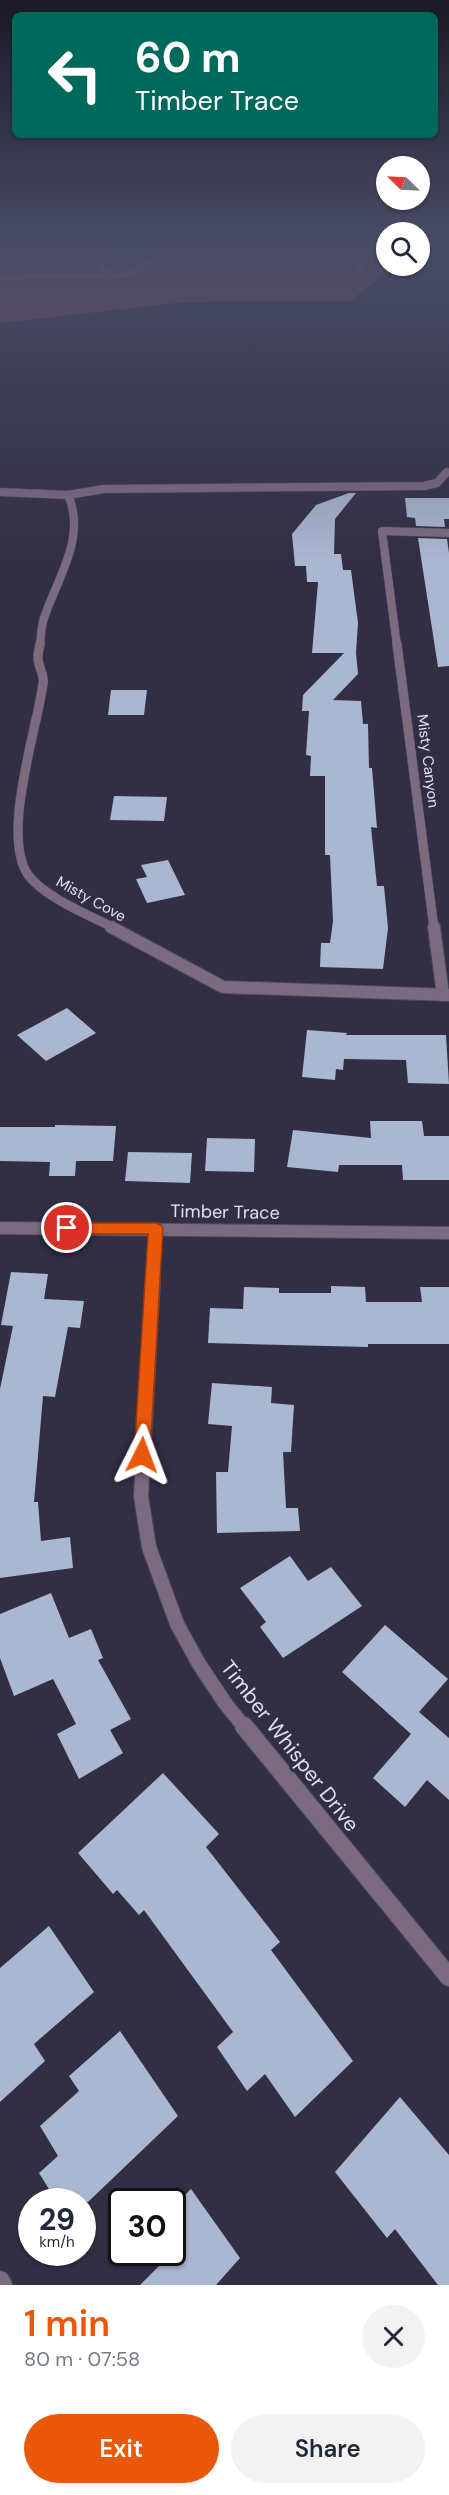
<!DOCTYPE html>
<html lang="en">
<head>
<meta charset="utf-8">
<style>
	body { margin:0; font-family:"DM Sans",sans-serif; background:#f2f2f3; color:#1f2937; height:100vh; display:flex; flex-direction:column; font-size:22px; white-space:nowrap }
	* { box-sizing:border-box; margin:0 }
	p { font-size:20px; color:#747a83 }
	.icon { flex:none; width:33px; height:33px; fill:none; stroke:currentColor; stroke-width:2; stroke-linecap:round; stroke-linejoin:round }
	.map { position:relative; height:2285px; overflow:hidden }
	.details { display:flex; flex-direction:column; background:#fff; flex:1 }
	.details>* { flex:none }
	.guide { position:absolute; left:12px; top:12px; width:426px; height:126px; border-radius:9px; box-shadow:0 2px 4px #0004; background:#00695c; color:#fff; overflow:hidden }
	.needle { width:39px; rotate:294deg }
	.fabs { position:absolute; left:376px; top:156px; display:grid; gap:12px }
	.fabs a { display:grid; place-items:center; width:54px; height:54px; border-radius:50%; background:#fff; box-shadow:0 2px 4px #0004; font-size:30px }
	.speed { position:absolute; left:18px; top:2188px; display:flex; gap:12px; font-size:30px; font-weight:700; text-align:center }
	.speed>* { display:grid; place-content:center; width:78px; height:78px; border-radius:50%; background:#fff; box-shadow:0 2px 4px #0004; line-height:1 }
	.speed small { font-size:15px; font-weight:400 }
	.speed .limit { border:3px solid #111; border-radius:9px; background:#fff; color:#111 }
	.pin { position:absolute; display:grid; place-items:center; width:51px; height:51px; color:#fff; margin:-26px; border:3px solid #fff; border-radius:50%; box-shadow:0 2px 6px #0007 }
	.me { position:absolute; width:66px; margin:-33px; rotate:3deg; stroke-linejoin:round; filter:drop-shadow(0 0 4px #0008) }
	.turn { display:flex; align-items:center; gap:21px; height:126px; padding:0 24px; font-size:27px }
	.turn .icon { width:78px; height:78px; stroke-width:2.5 }
	.turn b { display:block; font-size:42px; line-height:51px }
	.round { display:grid; place-items:center; flex:none; width:63px; height:63px; border-radius:32px; background:#f2f2f3 }
	.head { display:flex; align-items:center; justify-content:space-between; height:102px; padding:0 24px }
	h1 { font-size:36px; font-weight:600; line-height:45px; color:#ea580c }
	.primary-button { display:flex; gap:12px; margin-top:auto; padding:12px 24px }
	.primary-button a { flex:1; height:69px; border-radius:36px; background:#ea580c; color:#fff; font-size:24px; font-weight:600; line-height:69px; text-align:center }
	.primary-button a+a { background:#f2f2f3; color:#1f2937 }
	.map>svg:first-child { display:block }
</style>
</head>
<body>
<div class="map">
<svg width="449" height="2285" viewBox="0 0 449 2285">
	<rect width="100%" height="100%" fill="#322e44"/>
	<path fill="#7d4863" d="M0 240H387V266H393L351 301 184 302 0 323Z"/>
	<g fill="#aab7d0">
		<path d="M349 493H356L335 519 334 554H341L343 570H351L358 623 356 653 358 674 333 700 361 701 363 724H368L369 768H372L377 828 371 827 377 886H384L388 928 383 969 320 967 321 943H330L333 921 330 855H325V776H310L311 756 306 755 309 711H302L303 695 344 653H312L318 582H307L306 566H295L292 534 316 505Z"/>
		<path d="M405 498H449V519H444L445 527 416 526 415 518 407 517Z"/>
		<path d="M418 538 447 539 449 553V666L438 667Z"/>
		<path d="M111 690H147L144 715H108Z"/>
		<path d="M114 796 167 797 164 821 110 820Z"/>
		<path d="M168 860 185 895 147 903 136 879 147 877 141 865Z"/>
		<path d="M67 1008 96 1033 46 1061 17 1035Z"/>
		<path d="M307 1030 347 1033 346 1035H446L449 1084 408 1083 406 1060 344 1059 343 1070 336 1069 335 1080 302 1077Z"/>
		<path d="M370 1121H422L424 1136H449V1180H403L402 1165H339L338 1172 287 1167 293 1130 371 1138Z"/>
		<path d="M55 1125 116 1126 113 1161H76L75 1176H49L50 1162 0 1161V1127H55Z"/>
		<path d="M207 1138 255 1139 254 1172 205 1171Z"/>
		<path d="M128 1152 192 1153 190 1183 125 1181Z"/>
		<path d="M11 1272 48 1274 44 1299 84 1301 80 1328 68 1327 55 1397 43 1396 34 1502H38L41 1541 70 1537 73 1568 0 1578V1389L13 1326 1 1325Z"/>
		<path d="M331 1286 365 1287 366 1302H422L420 1287H449V1344H368V1347L208 1343 210 1308 243 1309 244 1287 279 1288V1293H331Z"/>
		<path d="M212 1383 272 1387 271 1403 294 1405 291 1452H283L286 1508H298L300 1531 217 1533 216 1472H228L232 1426 208 1424Z"/>
		<path d="M290 1556 308 1581 331 1567 362 1606 283 1658 260 1627 266 1622 240 1588Z"/>
		<path d="M51 1593 69 1638 91 1629 103 1658 98 1660 131 1719 110 1730 123 1753 79 1779 57 1734 76 1724 53 1679 14 1696 0 1658V1614Z"/>
		<path d="M385 1625 448 1679 419 1712 449 1738V1800L427 1780 405 1807 373 1778 411 1734 342 1672Z"/>
		<path d="M163 1773 219 1834 206 1847 280 1942 271 1950 353 2061 295 2117 265 2074 247 2091 217 2047 233 2032 144 1910 139 1915 117 1890 113 1894 78 1853Z"/>
		<path d="M49 1926 94 1992 34 2044 45 2061 0 2102V1968Z"/>
		<path d="M120 2031 178 2116 88 2202H57L39 2173 58 2156 40 2126 79 2091 69 2076Z"/>
		<path d="M400 2097 449 2155V2285H438L395 2229 387 2238 335 2172Z"/>
		<path d="M191 2189 240 2258 216 2285H140L160 2265 152 2253H172V2208Z"/>
	</g>
	<g fill="none" stroke-linecap="round" stroke-linejoin="round">
		<g stroke="#4e4a5f" stroke-width="7">
			<g id="service-far1">
				<path d="M100 240 112 251 101 263V267L109 275"/>
				<path d="M112 251 163 250"/>
				<path d="M358 271 365 258 370 240"/>
				<path d="M0 277 126 275 152 262 171 240"/>
			</g>
		</g>
		<g stroke="#4e4a5f" stroke-width="9">
			<path id="service" d="M68 495 104 489 424 486 437 483 447 472"/>
		</g>
		<g stroke="#4e4a5f" stroke-width="9">
			<g id="minor-far4">
				<path d="M0 492 68 495C87 537 57 579 44 618 41 627 41 637 40 646"/>
				<path d="M397 646 382 531 449 533"/>
			</g>
		</g>
		<g stroke="#4e4a5f" stroke-width="10">
			<g id="minor-far3">
				<path d="M40 644C39 648 38 653 38 658 38 667 45 675 43 684 37 729 0 838 29 876 46 898 89 915 114 928"/>
				<path d="M397 644 434 928"/>
			</g>
		</g>
		<g stroke="#4e4a5f" stroke-width="14">
			<g id="minor-far2">
				<path d="M111 927 223 987 449 995"/>
				<path d="M434 927 443 995"/>
				<path d="M153 1283 156 1229"/>
			</g>
		</g>
		<g stroke="#4e4a5f" stroke-width="16">
			<path id="minor-far1" d="M153 1281 141 1496 149 1547 177 1624 199 1664 225 1703 245 1728"/>
		</g>
		<g stroke="#4e4a5f" stroke-width="20">
			<g id="minor">
				<path d="M244 1726 449 1977"/>
				<path d="M0 2280 3 2285"/>
			</g>
		</g>
		<g stroke="#4e4a5f" stroke-width="14">
			<path id="tertiary" d="M0 1228 449 1233"/>
		</g>
		<use href="#service-far1" stroke="#7c6a7f" stroke-width="6"/>
		<use href="#service" stroke="#7c6a7f" stroke-width="8"/>
		<use href="#minor-far4" stroke="#7c6a7f" stroke-width="8"/>
		<use href="#minor-far3" stroke="#7c6a7f" stroke-width="9"/>
		<use href="#minor-far2" stroke="#7c6a7f" stroke-width="12"/>
		<use href="#minor-far1" stroke="#7c6a7f" stroke-width="14"/>
		<use href="#minor" stroke="#7c6a7f" stroke-width="18"/>
		<use href="#tertiary" stroke="#7c6a7f" stroke-width="12"/>
	</g>
	<linearGradient id="sky" x2="0" y2="1"><stop stop-color="#1c1925"/><stop offset="0.43" stop-color="#494c67"/><stop offset="1" stop-color="#494c67" stop-opacity="0"/></linearGradient>
	<rect width="449" height="560" fill="url(#sky)"/>
	<path fill="#ea580c" stroke="#983908" stroke-width="1.5" d="M67 1223H156L161 1225 163 1228 150 1455 148 1460 142 1462 136 1460 134 1455 148 1234H67L62 1232 59 1228 62 1224Z"/>
	<g text-anchor="middle" dominant-baseline="central" stroke-width="6" stroke-linejoin="round" paint-order="stroke">
		<g font-size="15" fill="#e2e0ee" stroke="#322e44">
			<text transform="translate(428 761) rotate(83)">Misty Canyon</text>
			<text transform="translate(91 899) rotate(29)">Misty Cove</text>
		</g>
		<g font-size="18" fill="#e2e0ee" stroke="#322e44">
			<text transform="translate(225 1212) rotate(1)">Timber Trace</text>
		</g>
		<g font-size="21" fill="#e2e0ee" stroke="#322e44">
			<text transform="translate(290 1746) rotate(52)">Timber Whisper Drive</text>
		</g>
	</g>
</svg>
<div class="fabs">
<a><svg class="needle" viewBox="-14 -14 28 28"><path d="M0-13l5 13h-10z" fill="#e53935"/><path d="M0 13l5-13h-10z" fill="#747a83"/></svg></a>
<a><svg class="icon" aria-label="search" viewBox="0 0 24 24"><circle cx="10" cy="10" r="6"/><path d="M15 15l6 6"/></svg></a>
</div>
<div class="speed"><div>29<small>km/h</small></div><div class="limit">30</div></div>
<div class="pin" style="left:67px;top:1228px;background:#d93025"><svg class="icon" aria-label="arrive" viewBox="0 0 24 24"><path d="M6 21V4h12l-3 4 3 4H6"/></svg></div>
<svg class="me" style="left:142px;top:1455px" viewBox="-20 -20 40 40"><path d="M0-17L14 15 0 8-14 15z" fill="#ea580c" stroke="#fff" stroke-width="4"/></svg>
<div class="guide">
<div class="turn"><svg class="icon" aria-label="left" viewBox="0 0 24 24"><path d="M17 20v-9H6M10 6l-5 5 5 5"/></svg><div><b>60 m</b>Timber Trace</div></div>
</div>
</div>
<section class="details">
<div class="head"><div><h1>1 min</h1><p>80 m · 07:58</p></div><a class="round"><svg class="icon" aria-label="close" viewBox="0 0 24 24"><path d="M6 6l12 12M18 6L6 18"/></svg></a></div>
<div class="primary-button"><a>Exit</a><a>Share</a></div>
</section>
</body>
</html>
